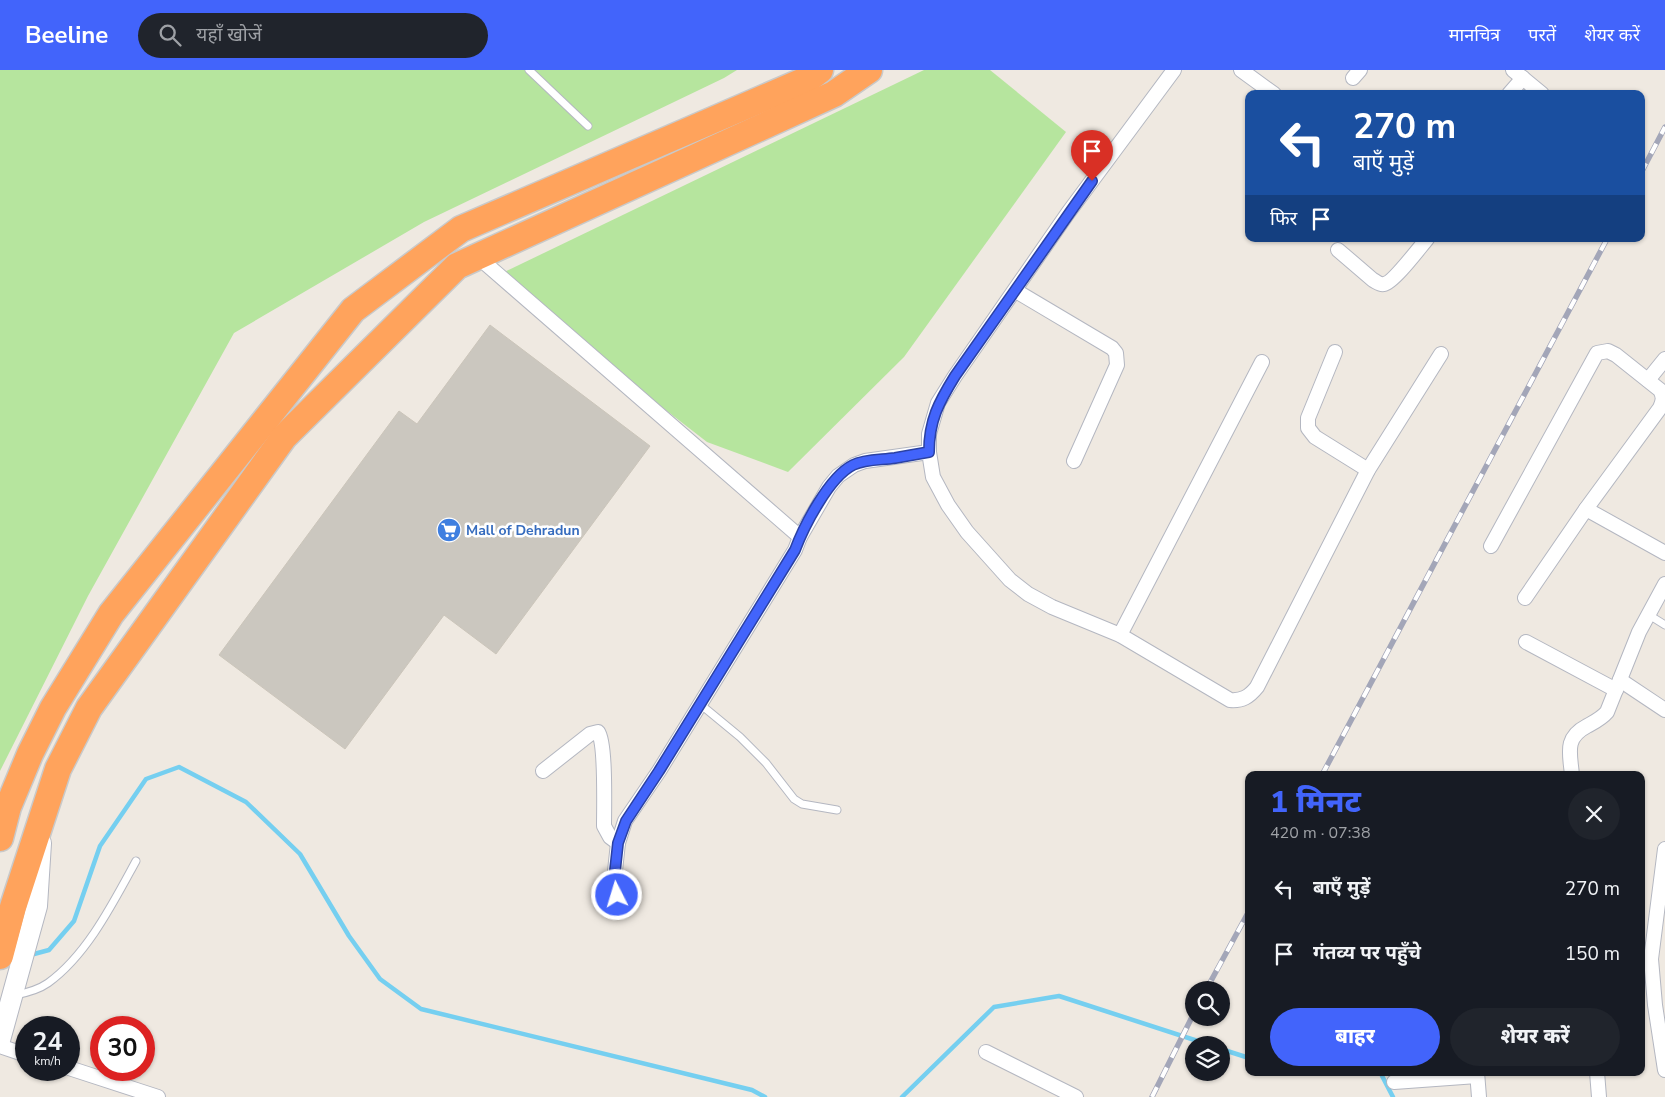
<!DOCTYPE html>
<html lang="hi">
<head>
<meta charset="utf-8">
<style>
	body { margin:0; font-family:"Nunito Sans","Noto Sans Devanagari",sans-serif; background:#20242c; color:#f1f3f6; height:100vh; display:flex; flex-direction:column; font-size:19px; white-space:nowrap }
	* { box-sizing:border-box; margin:0 }
	p { font-size:16px; color:#9ea1a6 }
	.icon { flex:none; width:28px; height:28px; fill:none; stroke:currentColor; stroke-width:2; stroke-linecap:round; stroke-linejoin:round }
	.map { position:relative; flex:1; overflow:hidden }
	.sheet { position:absolute; left:1245px; top:701px; width:400px; height:305px; display:flex; flex-direction:column; background:#171b24; border-radius:10px; box-shadow:0 1px 4px #0004 }
	.sheet>* { flex:none }
	.top-card { position:absolute; left:1245px; top:20px; width:400px; height:152px; border-radius:10px; box-shadow:0 1px 4px #0004; background:#1a4fa0; color:#fff; overflow:hidden }
	.tools { position:absolute; left:1185px; top:911px; display:grid; gap:10px }
	.tools a { display:grid; place-items:center; width:45px; height:45px; border-radius:50%; background:#171b24; box-shadow:0 1px 4px #0004; font-size:25px }
	.speed { position:absolute; left:15px; top:946px; display:flex; gap:10px; font-size:25px; font-weight:700; text-align:center }
	.speed>* { display:grid; place-content:center; width:65px; height:65px; border-radius:50%; background:#171b24; box-shadow:0 1px 4px #0004; line-height:1 }
	.speed small { font-size:12px; font-weight:400 }
	.speed .limit { border:8px solid #d22; background:#fff; color:#111 }
	.pin { position:absolute; display:grid; place-items:center; width:42px; height:42px; color:#fff; margin:-51px -21px; border-radius:50% 50% 50% 0; rotate:-45deg; box-shadow:0 0 5px #0007 }
	.pin .icon { rotate:45deg }
	.me { position:absolute; width:55px; margin:-28px; rotate:355deg; stroke-linejoin:round; filter:drop-shadow(0 0 4px #0008) }
	.turn { display:flex; align-items:center; gap:18px; height:105px; padding:0 25px; font-size:22px }
	.turn .icon { width:65px; height:65px; stroke-width:2.5 }
	.turn b { display:block; font-size:35px; line-height:42px }
	.then { display:flex; align-items:center; height:48px; padding:0 25px; background:#0003; gap:10px; font-size:19px }
	.round { display:grid; place-items:center; flex:none; width:52px; height:52px; border-radius:26px; background:#20242c }
	.head { display:flex; align-items:center; justify-content:space-between; height:85px; padding:0 25px }
	h1 { font-size:30px; font-weight:800; line-height:38px; color:#4264fb }
	.primary-button { display:flex; gap:10px; margin-top:auto; padding:10px 25px }
	.primary-button a { flex:1; height:58px; border-radius:30px; background:#4264fb; color:#fff; font-size:20px; font-weight:800; line-height:58px; text-align:center }
	.primary-button a+a { background:#20242c; color:#f1f3f6 }
	ul { padding:0; list-style:none }
	li { display:flex; align-items:center; gap:15px; height:65px; padding:0 25px }
	li div { flex:1 }
	li b { display:block; font-size:19px }
	li em { font-style:normal }
	header { display:flex; align-items:center; gap:30px; box-sizing:border-box; height:70px; padding:0 25px; background:#4264fb; color:#fff }
	header strong { font-size:24px }
	nav { display:flex; gap:28px; margin-inline-start:auto; font-size:18px }
	.search { width:350px; height:45px; background:#20242c; display:flex; align-items:center; gap:12px; box-sizing:border-box; padding:0 18px; border-radius:28px; color:#9ea1a6; font-size:19px }
	.map>svg:first-child { display:block }
</style>
</head>
<body>
<header>
<strong>Beeline</strong>
<div class="search"><svg class="icon" aria-label="search" viewBox="0 0 24 24"><circle cx="10" cy="10" r="6"/><path d="M15 15l6 6"/></svg>यहाँ खोजें</div>
<nav><a>मानचित्र</a><a>परतें</a><a>शेयर करें</a></nav>
</header>
<div class="map">
<svg width="1665" height="1027" viewBox="0 0 1665 1027">
	<rect width="100%" height="100%" fill="#efe9e1"/>
	<g fill="#b6e59e">
		<path d="M0 0H737L724 8 424 152 234 263 88 526 0 701Z"/>
		<path d="M924 0H990L1066 62 904 287 788 402 707 372 494 207Z"/>
	</g>
	<g fill="none" stroke-linecap="round" stroke-linejoin="round">
		<g stroke="#75cff0" stroke-width="4.5">
			<path d="M34 884 49 880 74 851 100 776 146 709 179 697 246 732 300 784 349 866 380 909 421 939 752 1020 765 1027"/>
			<path d="M1221 979 1249 988"/>
			<path d="M1380 1002 1393 1027"/>
			<path d="M902 1027 994 937 1059 926 1210 975"/>
		</g>
	</g>
	<path fill="#cbc7bf" stroke="#cbc5ba" d="M490 255 650 376 496 584 444 545 345 679 219 585 399 341 417 354Z"/>
	<g fill="none" stroke-linecap="round" stroke-linejoin="round">
		<g stroke="#b4b7c1" stroke-width="9">
			<g id="lane">
				<path d="M529 0 588 56"/>
				<path d="M1649 545 1665 555"/>
				<path d="M700 634 740 667 766 693 794 729 802 734 837 740"/>
				<path d="M15 925C26 923 38 920 48 913 87 885 113 833 136 791"/>
			</g>
		</g>
		<g stroke="#b4b7c1" stroke-width="16">
			<g id="street">
				<path d="M1174 0 1068 143 955 306 938 333 929 364V382L933 407 948 435 967 462 1010 510 1028 524 1052 537 1120 565 1230 630C1242 631 1249 627 1257 617L1368 400 1441 284"/>
				<path d="M1241 0 1274 24"/>
				<path d="M1513 0 1542 24"/>
				<path d="M1353 8 1360 0"/>
				<path d="M1509 24 1523 8"/>
				<path d="M1338 180 1373 210C1377 212 1380 215 1384 214 1393 213 1420 177 1427 169"/>
				<path d="M478 187 800 467 795 480 659 701 625 751 618 773 614 810 620 839"/>
				<path d="M1016 221 1112 278 1116 283 1117 295 1074 391"/>
				<path d="M1335 282 1308 348V358L1315 367 1368 400"/>
				<path d="M1648 310 1665 289"/>
				<path d="M800 467 829 417 838 406 854 395 865 391 929 382"/>
				<path d="M1491 476 1597 283 1608 281 1616 285 1660 320C1664 327 1663 331 1660 338L1586 439"/>
				<path d="M1525 528 1586 439 1665 483"/>
				<path d="M1120 565 1262 292"/>
				<path d="M1526 572 1616 620"/>
				<path d="M1620 610 1665 640"/>
				<path d="M543 701 590 664 598 662C606 673 604 739 604 756L610 767 618 773"/>
				<path d="M1572 705C1570 683 1564 668 1587 656 1594 652 1601 649 1607 642L1639 562 1665 514"/>
				<path d="M1665 779 1651 889 1655 935 1665 1000"/>
				<path d="M0 976 26 985"/>
				<path d="M986 982 1076 1027"/>
				<path d="M69 998 158 1027"/>
				<path d="M1477 1002 1479 1027"/>
				<path d="M1597 1002 1599 1027"/>
				<path d="M1394 1012 1477 1006"/>
			</g>
		</g>
		<g stroke="#b4b7c1" stroke-width="22">
			<path id="secondary" d="M0 970 37 836 41 773"/>
		</g>
		<g stroke="#c9c9c9" stroke-width="29">
			<g id="highway">
				<path d="M0 768 8 737 30 684 53 638 111 544 353 240 461 159 808 9 820 0"/>
				<path d="M0 886 13 837 58 699 89 638 284 367 457 196 834 24 869 0"/>
			</g>
		</g>
		<use href="#lane" stroke="#fff" stroke-width="7"/>
		<use href="#street" stroke="#fff" stroke-width="14"/>
		<use href="#secondary" stroke="#fff" stroke-width="20"/>
		<use href="#highway" stroke="#ffa35c" stroke-width="26"/>
		<g stroke="#a3a6b8" stroke-width="5.5">
			<g id="rail">
				<path d="M1641 103 1665 57"/>
				<path d="M1322 705 1607 169"/>
				<path d="M1206 920 1249 841"/>
				<path d="M1152 1027 1194 943"/>
			</g>
		</g>
		<use href="#rail" stroke="#fff" stroke-width="4" stroke-dasharray="11" stroke-linecap="butt"/>
	</g>
	<g fill="none" stroke-linecap="round" stroke-linejoin="round">
		<g stroke="#2b41a3" stroke-width="12">
			<path id="route" d="M617 825 614 810 618 773 626 751 659 701 795 480C804 456 829 407 853 395 865 389 881 390 895 388 906 386 918 384 929 382 929 350 939 332 955 306L1092 111"/>
		</g>
		<use href="#route" stroke="#4264fb" stroke-width="9"/>
	</g>
	<defs>
		<g id="supermarket-disc" transform="scale(1.25)"><circle r="9.5" fill="#3f7fe0" stroke="#fff"/><path d="M-6-5.5h2.5l.6 2H6L4.5 2H-2.5L-4.4-4H-6ZM-1.5 3.2a1.3 1.3 0 1 0 .1 0ZM3 3.2a1.3 1.3 0 1 0 .1 0Z" fill="#fff"/></g>
	</defs>
	<g fill-rule="evenodd">
		<use href="#supermarket-disc" x="449" y="460"/>
	</g>
	<g text-anchor="middle" dominant-baseline="central" stroke-width="5" stroke-linejoin="round" paint-order="stroke">
		<g font-size="14" font-weight="bold" fill="#366cbe" stroke="#fff" text-anchor="start">
			<text x="466" y="460">Mall of Dehradun</text>
		</g>
	</g>
</svg>
<div class="tools">
<a><svg class="icon" aria-label="search" viewBox="0 0 24 24"><circle cx="10" cy="10" r="6"/><path d="M15 15l6 6"/></svg></a>
<a><svg class="icon" aria-label="layers" viewBox="0 0 24 24"><path d="M12 4l9 5-9 5-9-5zM3 14l9 5 9-5"/></svg></a>
</div>
<div class="speed"><div>24<small>km/h</small></div><div class="limit">30</div></div>
<div class="pin" style="left:1092px;top:111px;background:#d93025"><svg class="icon" aria-label="arrive" viewBox="0 0 24 24"><path d="M6 21V4h12l-3 4 3 4H6"/></svg></div>
<svg class="me" style="left:617px;top:825px" viewBox="-20 -20 40 40"><circle r="17" fill="#4264fb" stroke="#fff" stroke-width="3"/><path d="M0-11L8 9 0 5-8 9z" fill="#fff"/></svg>
<div class="top-card">
<div class="turn"><svg class="icon" aria-label="left" viewBox="0 0 24 24"><path d="M17 20v-9H6M10 6l-5 5 5 5"/></svg><div><b>270 m</b>बाएँ मुड़ें</div></div>
<div class="then">फिर<svg class="icon" aria-label="arrive" viewBox="0 0 24 24"><path d="M6 21V4h12l-3 4 3 4H6"/></svg></div>
</div>
<section class="sheet">
<div class="head"><div><h1>1 मिनट</h1><p>420 m · 07:38</p></div><a class="round"><svg class="icon" aria-label="close" viewBox="0 0 24 24"><path d="M6 6l12 12M18 6L6 18"/></svg></a></div>
<ul>
<li><svg class="icon" aria-label="left" viewBox="0 0 24 24"><path d="M17 20v-9H6M10 6l-5 5 5 5"/></svg><div><b>बाएँ मुड़ें</b></div><em>270 m</em></li>
<li><svg class="icon" aria-label="arrive" viewBox="0 0 24 24"><path d="M6 21V4h12l-3 4 3 4H6"/></svg><div><b>गंतव्य पर पहुँचे</b></div><em>150 m</em></li>
</ul>
<div class="primary-button"><a>बाहर</a><a>शेयर करें</a></div>
</section>
</div>
</body>
</html>
